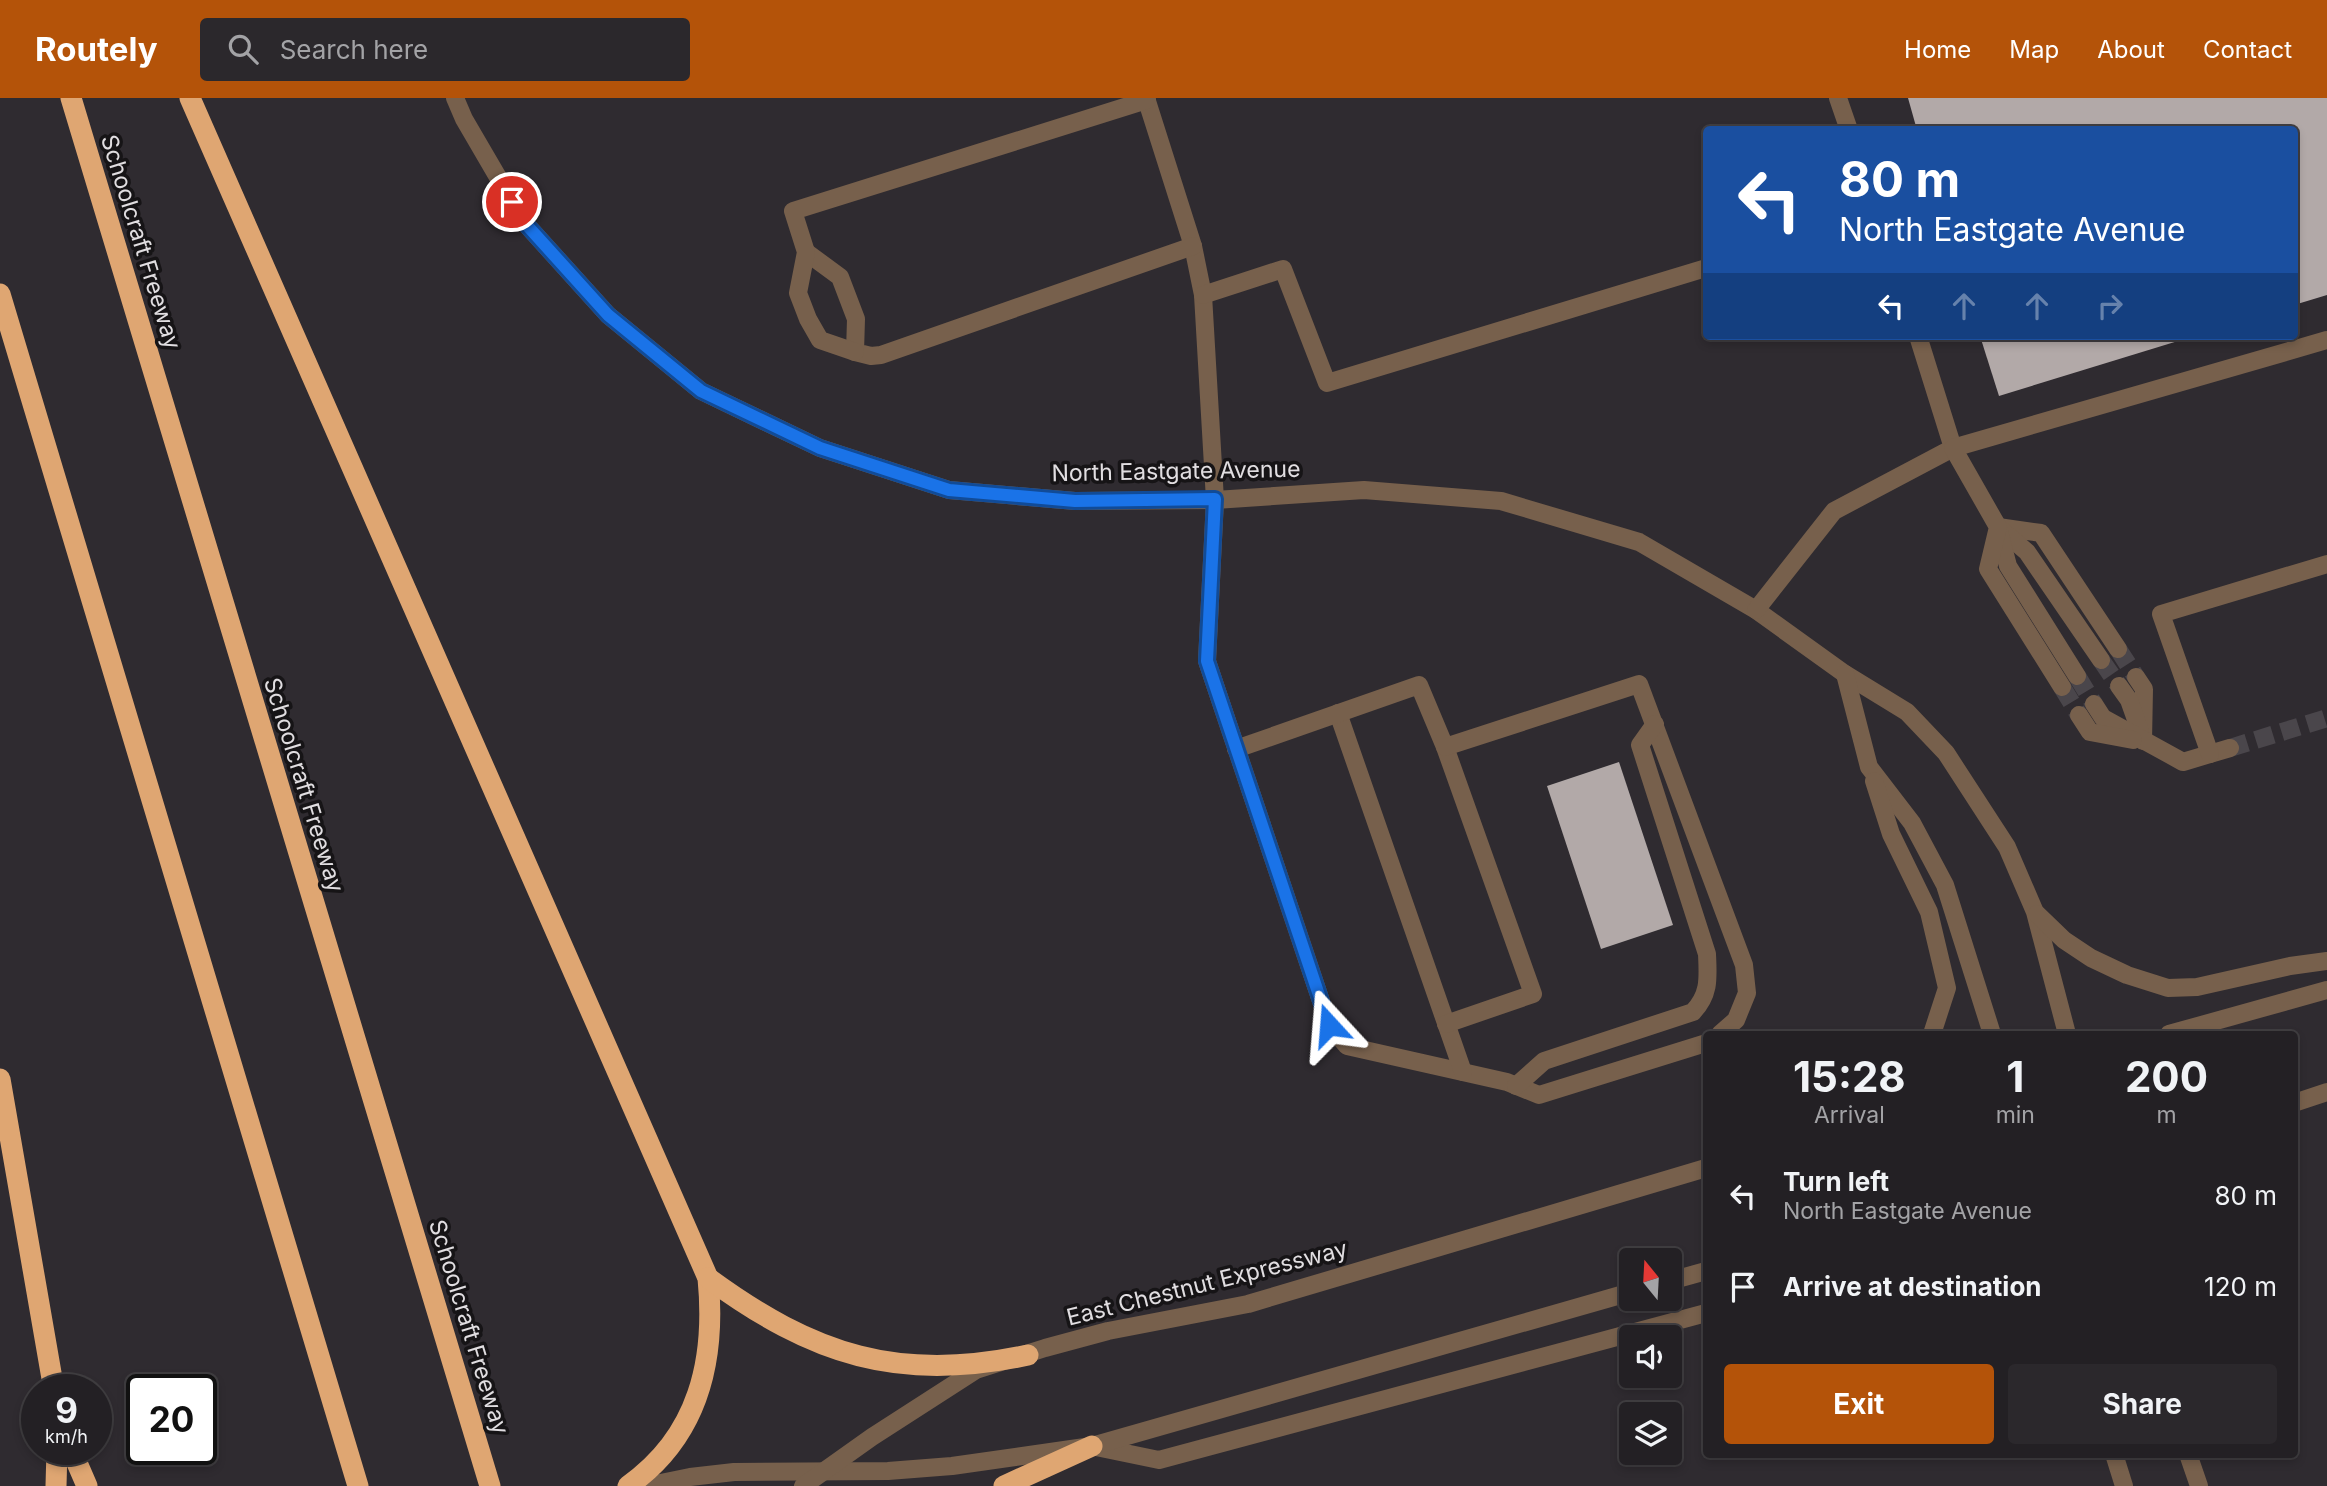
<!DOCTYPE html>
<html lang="en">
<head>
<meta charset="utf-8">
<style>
	body { margin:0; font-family:Inter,sans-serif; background:#2b282c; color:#f1f3f6; height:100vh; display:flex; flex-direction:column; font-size:26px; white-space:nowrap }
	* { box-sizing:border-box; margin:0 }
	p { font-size:23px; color:#a3a3a6 }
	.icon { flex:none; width:38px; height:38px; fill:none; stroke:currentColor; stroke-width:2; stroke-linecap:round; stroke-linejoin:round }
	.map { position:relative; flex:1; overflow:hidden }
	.details { position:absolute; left:1703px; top:933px; width:595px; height:427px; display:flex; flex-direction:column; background:#232024; border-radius:7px; box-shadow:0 4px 10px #0003,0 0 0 2px #403e41 }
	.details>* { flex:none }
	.banner { position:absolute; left:1703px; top:28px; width:595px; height:214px; border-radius:7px; box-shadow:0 4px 10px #0003,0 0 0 2px #403e41; background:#1a4fa0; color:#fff; overflow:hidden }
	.needle { width:46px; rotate:342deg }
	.buttons { position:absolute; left:1619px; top:1150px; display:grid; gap:14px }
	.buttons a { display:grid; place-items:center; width:63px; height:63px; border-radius:7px; background:#232024; box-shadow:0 4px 10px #0003,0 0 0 2px #403e41; font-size:35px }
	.speed { position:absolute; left:21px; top:1276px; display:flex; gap:14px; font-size:35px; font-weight:700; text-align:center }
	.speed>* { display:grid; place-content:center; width:91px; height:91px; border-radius:50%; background:#232024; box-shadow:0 4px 10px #0003,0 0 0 2px #403e41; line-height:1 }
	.speed small { font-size:18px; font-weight:400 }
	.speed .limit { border:4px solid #111; border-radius:10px; background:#fff; color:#111 }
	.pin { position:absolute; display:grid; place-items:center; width:60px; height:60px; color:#fff; margin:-30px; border:4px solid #fff; border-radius:50%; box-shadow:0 2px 7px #0007 }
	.me { position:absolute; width:77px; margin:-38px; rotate:341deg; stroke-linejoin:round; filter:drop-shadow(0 0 5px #0008) }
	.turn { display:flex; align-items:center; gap:24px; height:147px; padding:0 21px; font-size:32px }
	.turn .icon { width:91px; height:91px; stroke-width:2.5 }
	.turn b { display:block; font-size:49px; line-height:60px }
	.lanes { display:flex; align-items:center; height:66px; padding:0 21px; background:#0003; justify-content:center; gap:35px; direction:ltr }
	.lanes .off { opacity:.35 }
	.eta { display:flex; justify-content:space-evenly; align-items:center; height:119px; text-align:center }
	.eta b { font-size:42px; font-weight:700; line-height:49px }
	.button { display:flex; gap:14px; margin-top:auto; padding:14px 21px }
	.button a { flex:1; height:80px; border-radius:7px; background:#b45309; color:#fff; font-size:28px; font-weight:700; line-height:80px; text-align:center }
	.button a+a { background:#2b282c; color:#f1f3f6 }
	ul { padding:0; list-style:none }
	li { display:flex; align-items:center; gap:21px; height:91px; padding:0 21px }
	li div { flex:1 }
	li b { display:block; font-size:26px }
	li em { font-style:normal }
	header { display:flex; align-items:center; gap:42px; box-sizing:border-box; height:98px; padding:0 35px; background:#b45309; color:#fff }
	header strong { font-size:33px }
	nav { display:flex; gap:38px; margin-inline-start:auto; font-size:24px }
	.search { width:490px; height:63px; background:#2b282c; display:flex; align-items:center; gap:18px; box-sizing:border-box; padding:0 24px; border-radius:7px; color:#a3a3a6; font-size:26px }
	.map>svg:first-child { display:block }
</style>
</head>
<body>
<header>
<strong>Routely</strong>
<div class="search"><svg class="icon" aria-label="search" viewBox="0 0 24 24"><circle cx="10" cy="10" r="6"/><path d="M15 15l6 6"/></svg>Search here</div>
<nav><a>Home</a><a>Map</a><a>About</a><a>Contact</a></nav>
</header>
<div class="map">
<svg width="2327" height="1388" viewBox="0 0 2327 1388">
	<rect width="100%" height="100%" fill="#2f2b30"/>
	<g fill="#b2a9a8">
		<path d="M1908 0H2327V197L2294 207V32H1917Z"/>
		<path d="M1980 238H2191V239L1999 298Z"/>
		<path d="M1619 664 1673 827 1601 851 1547 688Z"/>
	</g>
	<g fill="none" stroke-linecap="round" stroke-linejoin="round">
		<g stroke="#4a464b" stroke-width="18" stroke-dasharray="18 9" stroke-linecap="butt">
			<path d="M2118 551 2136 579"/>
			<path d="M2101 562 2119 588"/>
			<path d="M2077 578 2094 606"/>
			<path d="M2062 589 2079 617"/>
			<path d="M2230 650 2327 620"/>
		</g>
		<g stroke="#77604c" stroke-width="18">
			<path d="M455 0 464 21 524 124 608 217 701 293 820 350 949 392 1075 403 1215 402 1364 392 1501 403 1639 444 1756 512 1845 576 1907 614 1946 655 2007 749 2035 814 2067 936"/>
			<path d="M1146 0 1193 148 1203 197 1215 402 1207 563 1329 927 1347 948 1507 984 1539 997 1706 945"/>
			<path d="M1838 0 1849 32"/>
			<path d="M806 154 840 179 856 221 855 254 871 258 881 257 1193 148"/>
			<path d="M1203 197 1283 171 1327 285 1706 170"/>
			<path d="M855 254 820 242 808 221 798 195 806 154 793 113 1147 2"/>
			<path d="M1998 429 2041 435 2118 551"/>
			<path d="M1998 429 2027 454 2101 562"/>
			<path d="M1999 433 2008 468 2077 578"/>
			<path d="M1756 512 1834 413 1953 350 1918 238"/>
			<path d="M1845 576 1869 669 1912 725 1945 787 1992 936"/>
			<path d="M2136 579 2144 591 2143 643"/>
			<path d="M2119 588 2129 602 2140 633"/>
			<path d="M2062 589 1988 471 1998 429 1953 350 2327 242"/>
			<path d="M2094 606 2103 620 2183 664 2230 650"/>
			<path d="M1338 615 1463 974"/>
			<path d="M2079 617 2090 634 2133 642"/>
			<path d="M1445 649 1533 896 1446 926"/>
			<path d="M1236 651 1419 587 1445 649 1639 586 1744 867 1747 895 1736 922 1720 936"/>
			<path d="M2210 656 2161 516 2327 466"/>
			<path d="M1874 683 1891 736 1929 814 1947 890 1932 936"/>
			<path d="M2037 816 2064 842 2091 860 2127 877 2168 890 2197 889 2290 868 2327 863"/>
			<path d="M2169 936 2327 892"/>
			<path d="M1516 988 1544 963 1693 914C1710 896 1708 880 1707 856L1640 647 1655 626"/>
			<path d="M2294 1005 2327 994"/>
			<path d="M1670 1183 1706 1173"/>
			<path d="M1096 1349 1159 1362 1706 1215"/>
			<path d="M2114 1356 2124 1388"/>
			<path d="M2188 1356 2199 1388"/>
			<path d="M646 1388 690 1379 734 1374 888 1373 952 1368 1092 1348 1631 1194"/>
			<path d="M803 1388 872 1339 976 1272 1045 1250 1108 1233 1248 1206 1706 1070"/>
		</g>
		<g stroke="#dfa672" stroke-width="21">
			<path d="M71 0 490 1388"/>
			<path d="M190 0 708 1180C716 1262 699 1338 628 1388"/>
			<path d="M0 196 358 1388"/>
			<path d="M0 981 54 1292"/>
			<path d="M708 1180C813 1257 899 1285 1028 1257"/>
			<path d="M71 1351 87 1388"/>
			<path d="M56 1388 57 1351"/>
			<path d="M1004 1388 1092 1348"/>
		</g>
	</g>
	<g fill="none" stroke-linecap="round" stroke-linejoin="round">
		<g stroke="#114b97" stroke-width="18">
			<path id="route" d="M512 104 524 124 608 217 701 293 820 350 949 392 1075 403 1215 401 1207 563 1329 927"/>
		</g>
		<use href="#route" stroke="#1a73e8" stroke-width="12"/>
	</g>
	<g text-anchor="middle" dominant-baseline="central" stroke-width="7" stroke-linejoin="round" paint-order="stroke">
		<g font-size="23" fill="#e1dee1" stroke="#161416">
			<text transform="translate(141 144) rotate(73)">Schoolcraft Freeway</text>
			<text transform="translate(1176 373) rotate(-1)">North Eastgate Avenue</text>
			<text transform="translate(304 687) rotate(73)">Schoolcraft Freeway</text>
			<text transform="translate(1207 1185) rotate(-14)">East Chestnut Expressway</text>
			<text transform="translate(469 1229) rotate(73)">Schoolcraft Freeway</text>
		</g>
	</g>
</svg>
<div class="buttons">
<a><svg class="needle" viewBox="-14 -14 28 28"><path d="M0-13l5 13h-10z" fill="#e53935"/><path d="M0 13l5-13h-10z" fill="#a3a3a6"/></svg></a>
<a><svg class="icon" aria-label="sound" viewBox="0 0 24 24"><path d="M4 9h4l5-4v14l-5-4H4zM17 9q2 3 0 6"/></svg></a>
<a><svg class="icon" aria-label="layers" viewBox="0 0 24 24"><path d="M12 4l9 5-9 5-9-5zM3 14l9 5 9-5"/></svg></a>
</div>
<div class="speed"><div>9<small>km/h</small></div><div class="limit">20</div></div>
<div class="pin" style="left:512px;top:104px;background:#d93025"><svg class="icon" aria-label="arrive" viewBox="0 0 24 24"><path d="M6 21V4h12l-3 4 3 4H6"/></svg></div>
<svg class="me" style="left:1329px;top:927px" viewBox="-20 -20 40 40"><path d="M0-17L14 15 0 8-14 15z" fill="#1a73e8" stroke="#fff" stroke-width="4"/></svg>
<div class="banner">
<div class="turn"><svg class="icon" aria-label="left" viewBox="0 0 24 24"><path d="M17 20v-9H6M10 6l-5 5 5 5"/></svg><div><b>80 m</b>North Eastgate Avenue</div></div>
<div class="lanes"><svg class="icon" aria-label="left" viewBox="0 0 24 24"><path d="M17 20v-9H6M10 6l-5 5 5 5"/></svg><svg class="icon off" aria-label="ahead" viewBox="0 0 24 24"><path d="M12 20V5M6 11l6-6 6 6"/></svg><svg class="icon off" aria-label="ahead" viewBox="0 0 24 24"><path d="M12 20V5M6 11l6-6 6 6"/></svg><svg class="icon off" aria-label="right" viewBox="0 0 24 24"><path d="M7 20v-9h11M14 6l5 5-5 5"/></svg></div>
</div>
<section class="details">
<div class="eta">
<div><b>15:28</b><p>Arrival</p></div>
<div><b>1</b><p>min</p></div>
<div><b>200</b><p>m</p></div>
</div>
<ul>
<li><svg class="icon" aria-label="left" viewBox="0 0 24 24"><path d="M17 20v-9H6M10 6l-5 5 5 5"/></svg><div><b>Turn left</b><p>North Eastgate Avenue</p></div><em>80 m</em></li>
<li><svg class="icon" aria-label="arrive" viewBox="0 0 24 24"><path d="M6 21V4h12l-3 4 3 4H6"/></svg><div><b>Arrive at destination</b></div><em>120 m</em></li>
</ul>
<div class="button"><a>Exit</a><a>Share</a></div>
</section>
</div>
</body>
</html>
